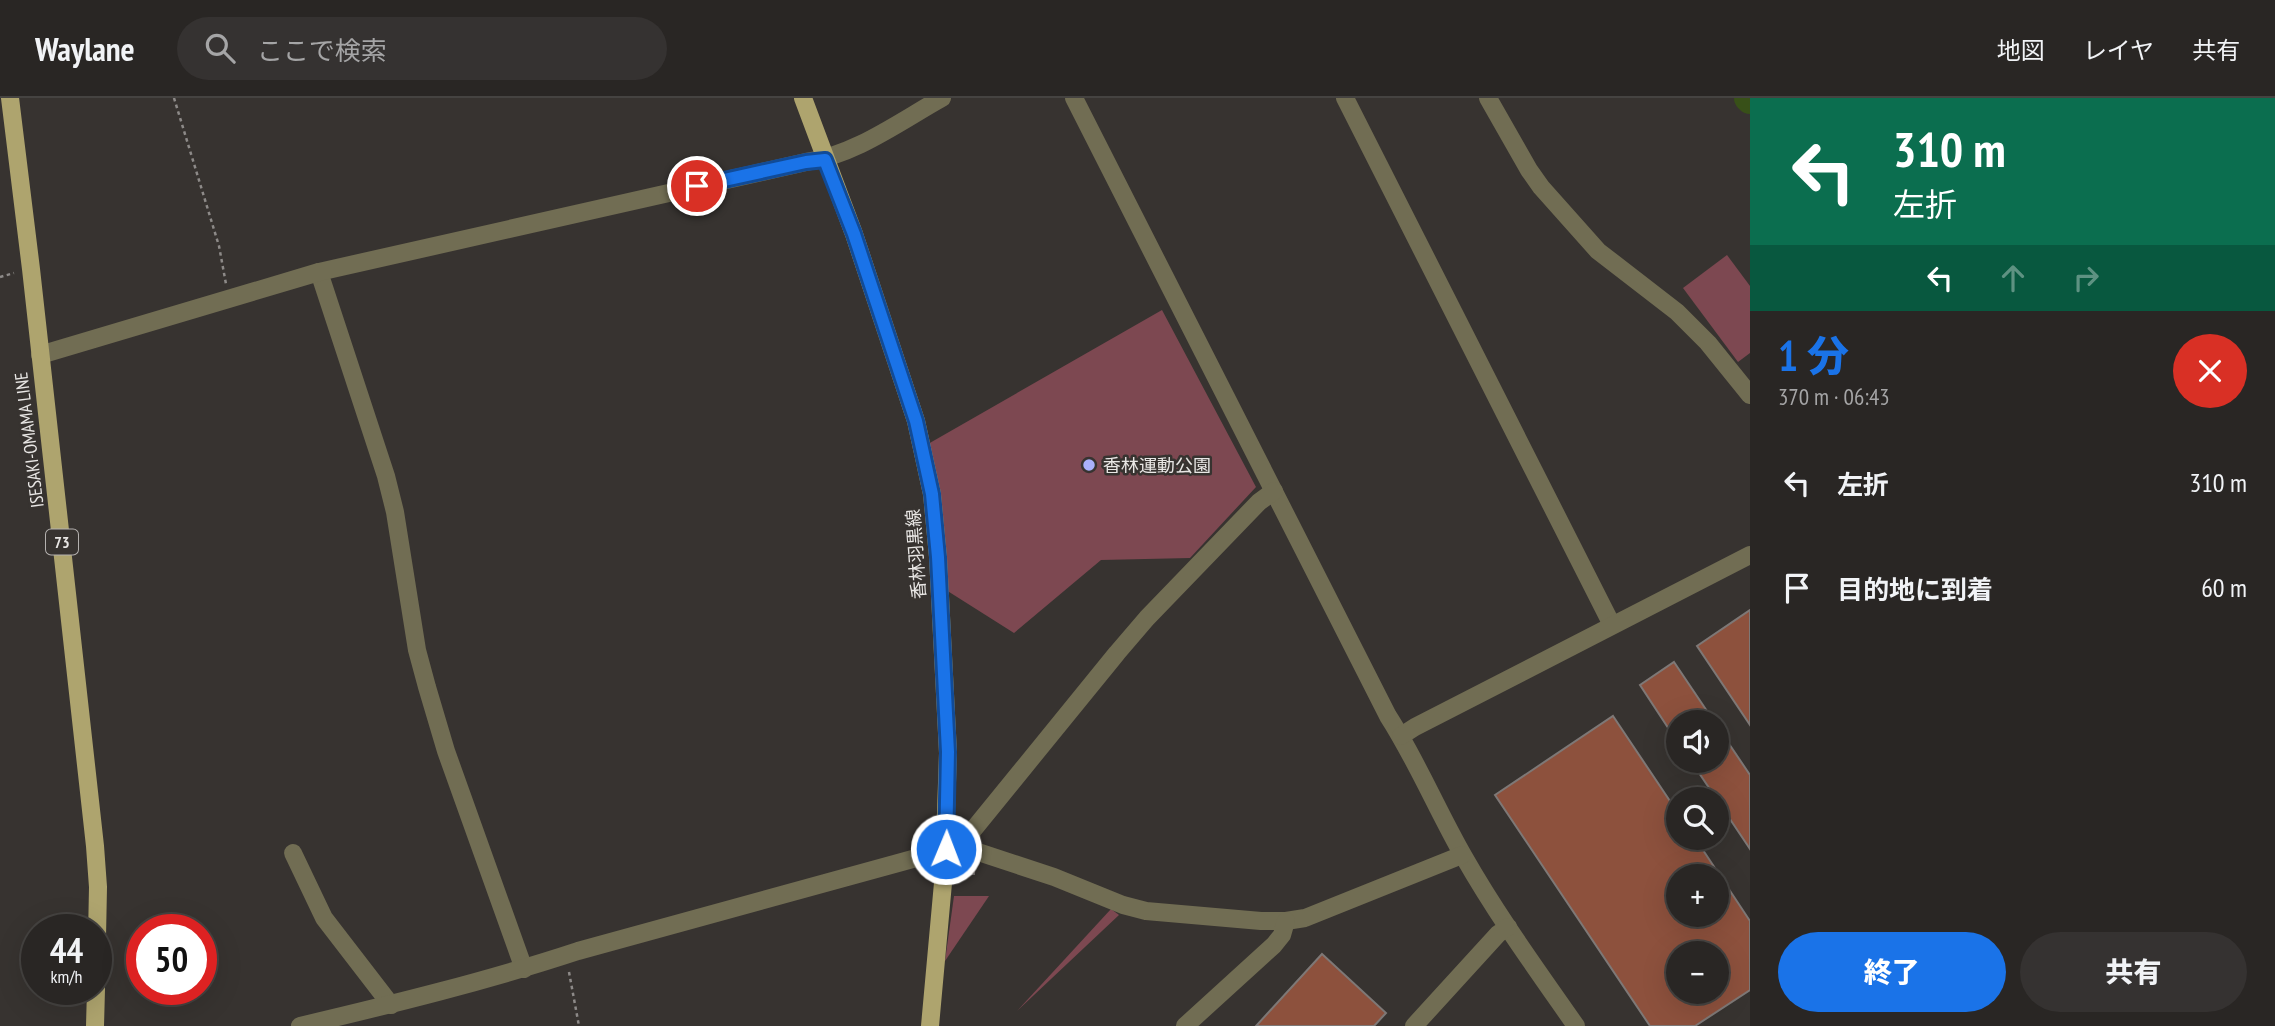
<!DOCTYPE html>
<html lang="ja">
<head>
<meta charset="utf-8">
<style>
	body { margin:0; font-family:"PT Sans Narrow","Noto Sans JP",sans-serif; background:#353231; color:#f1f3f6; height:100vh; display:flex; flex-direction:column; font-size:26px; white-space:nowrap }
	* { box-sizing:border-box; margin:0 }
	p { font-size:23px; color:#a5a5a6 }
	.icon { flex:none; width:38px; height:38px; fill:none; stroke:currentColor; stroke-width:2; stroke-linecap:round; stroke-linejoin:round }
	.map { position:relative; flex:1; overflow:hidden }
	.panel { display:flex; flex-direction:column; background:#292624; width:525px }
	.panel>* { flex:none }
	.guide { background:#0b6e4f; color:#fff; overflow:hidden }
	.buttons { position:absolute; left:1666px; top:612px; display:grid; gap:14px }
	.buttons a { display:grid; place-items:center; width:63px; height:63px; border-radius:50%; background:#292624; box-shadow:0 7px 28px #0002,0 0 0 2px #454341; font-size:35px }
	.speed { position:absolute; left:21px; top:816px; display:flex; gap:14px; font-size:35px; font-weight:700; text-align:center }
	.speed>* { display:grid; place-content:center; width:91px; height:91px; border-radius:50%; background:#292624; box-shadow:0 7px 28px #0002,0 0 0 2px #454341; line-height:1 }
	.speed small { font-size:18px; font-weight:400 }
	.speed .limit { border:10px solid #d22; background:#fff; color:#111 }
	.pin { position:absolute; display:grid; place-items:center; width:60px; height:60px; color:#fff; margin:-30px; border:4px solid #fff; border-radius:50%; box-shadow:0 2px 7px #0007 }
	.me { position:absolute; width:77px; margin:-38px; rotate:1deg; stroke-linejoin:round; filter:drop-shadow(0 0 5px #0008) }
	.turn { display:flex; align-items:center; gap:24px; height:147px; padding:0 28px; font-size:32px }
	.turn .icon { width:91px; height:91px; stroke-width:2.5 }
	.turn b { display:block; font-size:49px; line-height:60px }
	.lanes { display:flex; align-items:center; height:66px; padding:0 28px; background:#0003; justify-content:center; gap:35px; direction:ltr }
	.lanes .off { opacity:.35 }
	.round { display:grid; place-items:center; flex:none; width:74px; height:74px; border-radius:37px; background:#353231 }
	.summary { display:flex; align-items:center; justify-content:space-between; height:119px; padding:0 28px }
	h1 { font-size:42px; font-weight:800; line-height:52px; color:#1a73e8 }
	.button { display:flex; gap:14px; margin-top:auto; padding:14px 28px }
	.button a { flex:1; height:80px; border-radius:42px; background:#1a73e8; color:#fff; font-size:28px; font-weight:800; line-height:80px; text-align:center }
	.button a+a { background:#353231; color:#f1f3f6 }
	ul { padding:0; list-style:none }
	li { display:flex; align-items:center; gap:21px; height:105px; padding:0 28px }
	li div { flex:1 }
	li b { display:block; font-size:26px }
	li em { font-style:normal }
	header { display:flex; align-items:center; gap:42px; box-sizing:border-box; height:98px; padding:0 35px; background:#292624; border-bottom:2px solid #454341 }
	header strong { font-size:33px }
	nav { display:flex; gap:38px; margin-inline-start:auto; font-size:24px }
	.search { width:490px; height:63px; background:#353231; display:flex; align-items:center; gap:18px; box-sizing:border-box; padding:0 24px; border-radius:38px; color:#a5a5a6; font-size:26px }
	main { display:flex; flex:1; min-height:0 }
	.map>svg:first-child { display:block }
</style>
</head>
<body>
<header>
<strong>Waylane</strong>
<div class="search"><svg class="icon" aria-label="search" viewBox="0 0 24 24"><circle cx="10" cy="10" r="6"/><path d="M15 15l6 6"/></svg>ここで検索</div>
<nav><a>地図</a><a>レイヤ</a><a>共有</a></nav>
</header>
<main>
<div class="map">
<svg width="1750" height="928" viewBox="0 0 1750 928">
	<rect width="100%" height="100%" fill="#373330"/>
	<g fill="#7d4851">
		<path d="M1727 157 1750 188V255L1738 264 1683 190Z"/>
		<path d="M1162 212 1256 389 1190 460 1101 462 1014 535 946 492 928 346Z"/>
		<path d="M954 798H989L945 863Z"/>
		<path d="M1111 811 1119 817 1017 913Z"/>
	</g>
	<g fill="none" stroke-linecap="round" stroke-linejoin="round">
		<path stroke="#385018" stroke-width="28" d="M1748 0 1750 2"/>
	</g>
	<g fill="#8d513d" stroke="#7e7876" stroke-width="2" fill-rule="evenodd">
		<path d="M1750 512V627L1697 548Z"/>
		<path d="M1674 564 1715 625H1678V645L1640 587Z"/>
		<path d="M1613 618 1678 715V740H1695L1750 823V892L1695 928H1650L1495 697ZM1678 779H1717V817H1678ZM1678 856H1717V894H1678Z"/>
		<path d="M1717 628 1750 677V751L1691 663H1717Z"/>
		<path d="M957 759 975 760 974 776H956Z"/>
		<path d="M1322 856 1386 915 1374 928H1256Z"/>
	</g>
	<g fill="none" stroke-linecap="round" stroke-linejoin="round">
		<g stroke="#8d8a88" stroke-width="2.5" stroke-dasharray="3.5 3.5" stroke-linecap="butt">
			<path d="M174 0 219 148 226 186"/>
			<path d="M0 179 14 175"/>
			<path d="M569 874 579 928"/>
		</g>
		<g stroke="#716d53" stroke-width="18">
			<path d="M1074 0 1388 618C1417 663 1437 712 1464 759 1497 817 1537 872 1576 928"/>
			<path d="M1345 0 1612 527"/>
			<path d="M1488 0 1529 72 1541 89 1598 153 1677 214 1708 245 1750 297"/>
			<path d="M319 174 386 378 395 414 417 552 427 589 446 653 524 871"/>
			<path d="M40 257 319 174 806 64C855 57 899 24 942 0"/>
			<path d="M1401 638 1415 629 1750 457"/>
			<path d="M960 748 1117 555 1147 520 1259 404 1274 393"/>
			<path d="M293 755 324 820 391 907"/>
			<path d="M300 928C393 906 487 883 578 853L960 748 1054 779 1123 807 1146 813 1261 823H1286L1305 820 1462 757"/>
			<path d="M1185 928 1274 847 1282 837 1286 823"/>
			<path d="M1414 928 1498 836 1508 829"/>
		</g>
		<g stroke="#aea46e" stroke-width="18">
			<path d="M10 0 31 171 95 748 98 789 96 889"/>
			<path d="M803 0 854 136 916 323 932 396 938 459 948 655 944 774 930 928"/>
			<path d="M95 928 96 891"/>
		</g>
	</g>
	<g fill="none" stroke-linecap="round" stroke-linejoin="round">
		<g stroke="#114b97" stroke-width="18">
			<path id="route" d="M697 88 806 64 825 62 854 136 916 323 932 396 938 459 948 654 946 751"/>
		</g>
		<use href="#route" stroke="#1a73e8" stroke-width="12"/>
	</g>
	<circle fill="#aab0fb" stroke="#373330" stroke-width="2.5" cx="1089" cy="367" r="7"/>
	<g text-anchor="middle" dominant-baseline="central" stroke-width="5" stroke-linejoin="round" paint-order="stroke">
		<rect fill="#373330" stroke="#b4b1af" stroke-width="2" x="46" y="431.5" width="32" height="25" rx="5"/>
		<g font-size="16" font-weight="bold" fill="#e9e7e5">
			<text x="62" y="444">73</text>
		</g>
		<g font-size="18" fill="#e9e7e5" stroke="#373330">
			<text transform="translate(29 342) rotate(-97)">ISESAKI-OMAMA LINE</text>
			<text transform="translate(916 456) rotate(-94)">香林羽黒線</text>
		</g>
		<g font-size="18" fill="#e9e7e5" stroke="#373330" text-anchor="start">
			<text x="1103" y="367">香林運動公園</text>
		</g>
	</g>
</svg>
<div class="buttons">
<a><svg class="icon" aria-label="sound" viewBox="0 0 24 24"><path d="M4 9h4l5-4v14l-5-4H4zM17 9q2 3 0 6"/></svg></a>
<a><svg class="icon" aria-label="search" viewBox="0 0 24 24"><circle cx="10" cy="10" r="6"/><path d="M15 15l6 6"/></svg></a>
<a>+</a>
<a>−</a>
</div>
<div class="speed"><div>44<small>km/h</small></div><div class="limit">50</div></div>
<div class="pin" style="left:697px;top:88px;background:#d93025"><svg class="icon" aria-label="arrive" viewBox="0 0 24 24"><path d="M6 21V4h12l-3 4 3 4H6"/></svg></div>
<svg class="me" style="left:946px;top:751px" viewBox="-20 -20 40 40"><circle r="17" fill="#1a73e8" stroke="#fff" stroke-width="3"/><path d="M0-11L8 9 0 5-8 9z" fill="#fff"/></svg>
</div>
<section class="panel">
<div class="guide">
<div class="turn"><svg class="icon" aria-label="left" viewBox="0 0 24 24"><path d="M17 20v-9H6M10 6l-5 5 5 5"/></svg><div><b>310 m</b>左折</div></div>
<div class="lanes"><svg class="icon" aria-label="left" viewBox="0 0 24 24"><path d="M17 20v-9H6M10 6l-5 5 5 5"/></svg><svg class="icon off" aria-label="ahead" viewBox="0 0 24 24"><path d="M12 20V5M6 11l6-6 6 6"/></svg><svg class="icon off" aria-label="right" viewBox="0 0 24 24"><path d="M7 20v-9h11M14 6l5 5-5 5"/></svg></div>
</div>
<div class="summary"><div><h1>1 分</h1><p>370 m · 06:43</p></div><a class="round" style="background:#d93025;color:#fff"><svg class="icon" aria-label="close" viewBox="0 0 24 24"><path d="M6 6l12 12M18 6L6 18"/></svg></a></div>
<ul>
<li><svg class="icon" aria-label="left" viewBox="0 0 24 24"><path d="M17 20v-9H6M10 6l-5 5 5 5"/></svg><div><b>左折</b></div><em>310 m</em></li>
<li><svg class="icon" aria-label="arrive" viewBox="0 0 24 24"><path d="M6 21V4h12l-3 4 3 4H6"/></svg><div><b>目的地に到着</b></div><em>60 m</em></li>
</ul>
<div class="button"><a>終了</a><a>共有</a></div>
</section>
</main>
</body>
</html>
